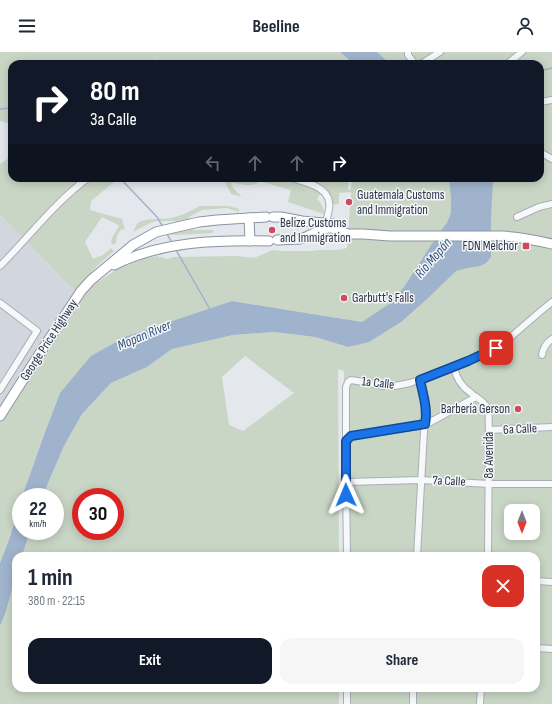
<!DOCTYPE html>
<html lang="en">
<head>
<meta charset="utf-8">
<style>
	body { margin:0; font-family:"Sofia Sans Condensed",sans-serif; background:#f6f6f7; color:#1f2937; height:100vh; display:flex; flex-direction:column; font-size:15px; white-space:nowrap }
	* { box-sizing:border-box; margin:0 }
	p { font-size:13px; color:#747a83 }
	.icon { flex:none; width:22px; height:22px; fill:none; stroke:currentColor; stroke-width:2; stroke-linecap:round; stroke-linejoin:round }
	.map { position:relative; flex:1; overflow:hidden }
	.details { position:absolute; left:12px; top:500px; width:528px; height:140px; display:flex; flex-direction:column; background:#fff; border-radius:12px; box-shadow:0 2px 10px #0003 }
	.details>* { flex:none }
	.banner { position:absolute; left:8px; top:8px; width:536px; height:122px; border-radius:12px; box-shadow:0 2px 10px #0003; background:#111827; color:#fff; overflow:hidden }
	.needle { width:26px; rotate:180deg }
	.fabs { position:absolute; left:504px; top:452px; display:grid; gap:8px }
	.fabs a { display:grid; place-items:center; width:36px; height:36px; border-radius:8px; background:#fff; box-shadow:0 2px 10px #0003; font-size:20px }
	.speed { position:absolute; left:12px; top:436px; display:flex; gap:8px; font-size:20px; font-weight:700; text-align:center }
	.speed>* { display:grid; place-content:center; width:52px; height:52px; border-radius:50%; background:#fff; box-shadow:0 2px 10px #0003; line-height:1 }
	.speed small { font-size:10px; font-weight:400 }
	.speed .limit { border:6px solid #d22; background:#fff; color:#111 }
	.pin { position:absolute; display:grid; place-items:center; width:34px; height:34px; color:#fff; margin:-17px; border-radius:8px; box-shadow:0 2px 6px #0006 }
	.me { position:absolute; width:44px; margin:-22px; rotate:359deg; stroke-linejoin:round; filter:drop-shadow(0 0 3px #0008) }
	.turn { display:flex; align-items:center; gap:14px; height:84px; padding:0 16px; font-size:18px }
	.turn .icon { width:52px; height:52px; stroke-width:2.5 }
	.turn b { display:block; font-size:28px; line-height:34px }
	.lanes { display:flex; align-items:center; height:38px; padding:0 16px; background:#0003; justify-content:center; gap:20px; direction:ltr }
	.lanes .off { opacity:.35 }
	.round { display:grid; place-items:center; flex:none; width:42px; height:42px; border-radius:12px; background:#f6f6f7 }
	.head { display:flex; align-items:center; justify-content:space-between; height:68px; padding:0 16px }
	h1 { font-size:24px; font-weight:700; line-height:30px }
	.cta { display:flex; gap:8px; margin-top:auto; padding:8px 16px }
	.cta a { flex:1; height:46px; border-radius:12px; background:#111827; color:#fff; font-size:16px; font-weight:700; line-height:46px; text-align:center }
	.cta a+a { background:#f6f6f7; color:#1f2937 }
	header { display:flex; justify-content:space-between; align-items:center; height:52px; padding:0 16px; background:#fff; font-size:18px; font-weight:700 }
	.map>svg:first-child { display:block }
</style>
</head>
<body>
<header><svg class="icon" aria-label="menu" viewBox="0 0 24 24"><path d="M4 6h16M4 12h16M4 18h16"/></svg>Beeline<svg class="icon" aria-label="person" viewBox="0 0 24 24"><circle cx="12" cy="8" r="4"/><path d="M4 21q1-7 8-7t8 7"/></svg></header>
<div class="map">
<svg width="552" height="652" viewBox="0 0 552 652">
	<rect width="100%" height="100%" fill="#e4e7ec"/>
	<path fill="#d2d6de" d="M0 163 75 239 0 352Z"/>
	<g fill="#c9d6c5" fill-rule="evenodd">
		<path d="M0 0H340L354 12H159L155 5 156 12H12V70L10 72 1 69 0 70Z"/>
		<path d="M360 0H552V652H344V636H536V504H344V319L338 317 339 504H22L30 479H55V445H42L64 394 82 362 111 331 147 315 172 297 233 283 274 280 315 285 344 294V267L232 249 189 264 60 341 45 380 22 445H21V448L10 485 0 511V352L75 239 0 163V112L12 104V126H119L91 149 90 158 122 167 125 178 121 177 117 184 116 191 113 193 111 190 112 186 119 174 117 172 102 165 85 190 93 207 103 203 111 196 114 199 97 214 76 239 90 235 116 218 143 207 157 204 167 207 174 205 236 204 254 206 273 198 282 199H310L321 198H337L347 196 351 140 339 141V152L332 153 323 138 317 147C321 151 324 155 324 162L288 150 291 138 259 129 258 131C247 135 243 132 232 131L231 133C234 137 239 142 242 145L273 153 231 142 223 126H348V138L351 137 352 126H540V12H359ZM245 304 294 341 243 379 229 373 222 325ZM81 445H115V479H81ZM511 459H533V481H511Z"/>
		<path d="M200 154H229L239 157V160L227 156 202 158 189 165V168L178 172 175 169H156L150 171 133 180C134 178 136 174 137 172 144 165 162 168 171 166 181 164 191 159 200 154Z"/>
		<path d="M188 177H192L194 178H213V181L175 183 165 182Z"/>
		<path d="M16 524V636H339V652H0V574L5 562Z"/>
	</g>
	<g fill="#9fb4cc">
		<path d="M340 0H377L390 12H354Z"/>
		<path d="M449 126H493L491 166V205L486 211 480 214 467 216 456 219 427 247 401 270 369 290 348 295 315 285 274 280 233 283 172 297 147 315 111 331 82 362 64 394 42 445H22L45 380 60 341 91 304 125 285 232 249 362 270 392 250 404 235 439 181 447 171 451 161V145Z"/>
		<path d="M21 448V479H30L22 504H16V524L5 562 0 574V511L10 485Z"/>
	</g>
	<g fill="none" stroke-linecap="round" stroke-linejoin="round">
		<g stroke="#9fb4cc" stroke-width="1.5">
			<path d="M540 19 552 16"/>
			<path d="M0 57 12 56"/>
			<path d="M120 126 157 165 163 175"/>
			<path d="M166 180 172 191"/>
			<path d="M176 198 211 259"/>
		</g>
		<g stroke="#a9aeb7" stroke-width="8">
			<g id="minor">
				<path d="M408 0V3L415 12"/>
				<path d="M421 12 440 0"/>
				<path d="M507 12 522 0"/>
				<path d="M540 50 552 48"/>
				<path d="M540 100 552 107"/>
				<path d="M292 126C304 130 327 134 329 150 331 158 326 166 325 174"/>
				<path d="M517 165 539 155 552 152"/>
				<path d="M0 214C29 185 55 150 88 126"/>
				<path d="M0 251 37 279 0 338"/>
				<path d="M542 303C543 296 546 291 552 287"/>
				<path d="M454 315C456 326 462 335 471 341 476 346 485 349 487 356 490 362 488 371 489 378L488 504"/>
				<path d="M489 378 552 375"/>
				<path d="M346 389 351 384 425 373 476 345"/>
				<path d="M346 430 421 428 489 432H552"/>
				<path d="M347 504 346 430V335L348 330 351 328 363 330 384 334H395L410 331 448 318 468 309 496 296 505 290 542 258 552 250"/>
				<path d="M417 504 424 379 426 362 425 349 420 328"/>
				<path d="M536 529 552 530"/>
				<path d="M536 596 552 597"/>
				<path d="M347 652V636"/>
				<path d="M413 652V636"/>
				<path d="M480 652 481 636"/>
			</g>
		</g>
		<g stroke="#8b94a3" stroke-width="11">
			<g id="highway">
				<path d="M273 165H281L302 169 333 172"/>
				<path d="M249 166 250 189"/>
				<path d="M277 188 300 187 306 185 318 179 328 176H332L348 182H363L390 184H502C519 185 535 188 552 192"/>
				<path d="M114 213C162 189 217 188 269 189"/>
				<path d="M0 364 40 301 81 239 91 228 133 193 156 180 173 176 199 170 217 168 266 165"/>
			</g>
		</g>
		<use href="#minor" stroke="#f7f8fa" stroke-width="6"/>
		<use href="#highway" stroke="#fff" stroke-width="9"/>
	</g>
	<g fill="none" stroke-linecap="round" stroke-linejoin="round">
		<g stroke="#114b97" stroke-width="10">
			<path id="route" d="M346 443V389L351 384 425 372C428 357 423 343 420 328L468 309 496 296"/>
		</g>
		<use href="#route" stroke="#1a73e8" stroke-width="7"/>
	</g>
	<g fill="#d1495b" stroke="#f4f6f9" stroke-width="1.5">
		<circle cx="349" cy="150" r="4"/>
		<circle cx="272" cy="178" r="4"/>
		<rect x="522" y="190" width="8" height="8" rx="2"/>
		<circle cx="344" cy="246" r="4"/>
		<circle cx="518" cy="357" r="4"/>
	</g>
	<g text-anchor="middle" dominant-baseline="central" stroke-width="3" stroke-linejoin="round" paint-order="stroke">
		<g font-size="13" fill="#2b3445" stroke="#f4f6f9" text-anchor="start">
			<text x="357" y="143">Guatemala Customs<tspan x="357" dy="15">and Immigration</tspan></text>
			<text x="280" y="171">Belize Customs<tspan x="280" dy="15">and Immigration</tspan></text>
			<text x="518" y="194" text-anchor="end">FDN Melchor</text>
			<text x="352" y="246">Garbutt's Falls</text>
			<text x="510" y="357" text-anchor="end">Barbería Gerson</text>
		</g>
		<g font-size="13" fill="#2b3445" stroke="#f4f6f9">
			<text transform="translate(49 288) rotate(-57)">George Price Highway</text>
			<text transform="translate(378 331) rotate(6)">1a Calle</text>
			<text transform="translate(520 377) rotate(-3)">6a Calle</text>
			<text transform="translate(489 403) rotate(-90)">8a Avenida</text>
			<text transform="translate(449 429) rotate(3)">7a Calle</text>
		</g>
		<g font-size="14" font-style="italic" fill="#34527a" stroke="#f4f6f9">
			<text transform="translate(433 206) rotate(-49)">Río Mopán</text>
			<text transform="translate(144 283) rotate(-23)">Mopan River</text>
		</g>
	</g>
</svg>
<div class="fabs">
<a><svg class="needle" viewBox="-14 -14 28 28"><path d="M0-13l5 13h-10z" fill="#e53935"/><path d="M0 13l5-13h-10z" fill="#747a83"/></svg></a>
</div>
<div class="speed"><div>22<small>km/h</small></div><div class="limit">30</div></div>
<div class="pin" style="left:496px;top:296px;background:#d93025"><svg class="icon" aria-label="arrive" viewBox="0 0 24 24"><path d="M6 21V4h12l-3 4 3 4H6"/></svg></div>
<svg class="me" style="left:346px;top:443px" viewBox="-20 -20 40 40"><path d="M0-17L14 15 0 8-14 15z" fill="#1a73e8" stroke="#fff" stroke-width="4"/></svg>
<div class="banner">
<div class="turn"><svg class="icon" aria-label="right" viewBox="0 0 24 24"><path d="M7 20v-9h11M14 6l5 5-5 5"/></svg><div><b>80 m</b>3a Calle</div></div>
<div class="lanes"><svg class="icon off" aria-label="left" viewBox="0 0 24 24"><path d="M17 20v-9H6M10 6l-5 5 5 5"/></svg><svg class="icon off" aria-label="ahead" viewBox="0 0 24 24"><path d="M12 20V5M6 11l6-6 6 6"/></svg><svg class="icon off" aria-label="ahead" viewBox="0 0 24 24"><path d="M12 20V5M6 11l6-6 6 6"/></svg><svg class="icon" aria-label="right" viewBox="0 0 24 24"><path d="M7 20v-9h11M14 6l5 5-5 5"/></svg></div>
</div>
<section class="details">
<div class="head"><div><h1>1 min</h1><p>380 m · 22:15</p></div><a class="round" style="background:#d93025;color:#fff"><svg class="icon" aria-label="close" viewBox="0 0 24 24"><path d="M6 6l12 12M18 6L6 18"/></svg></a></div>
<div class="cta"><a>Exit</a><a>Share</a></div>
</section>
</div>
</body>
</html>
